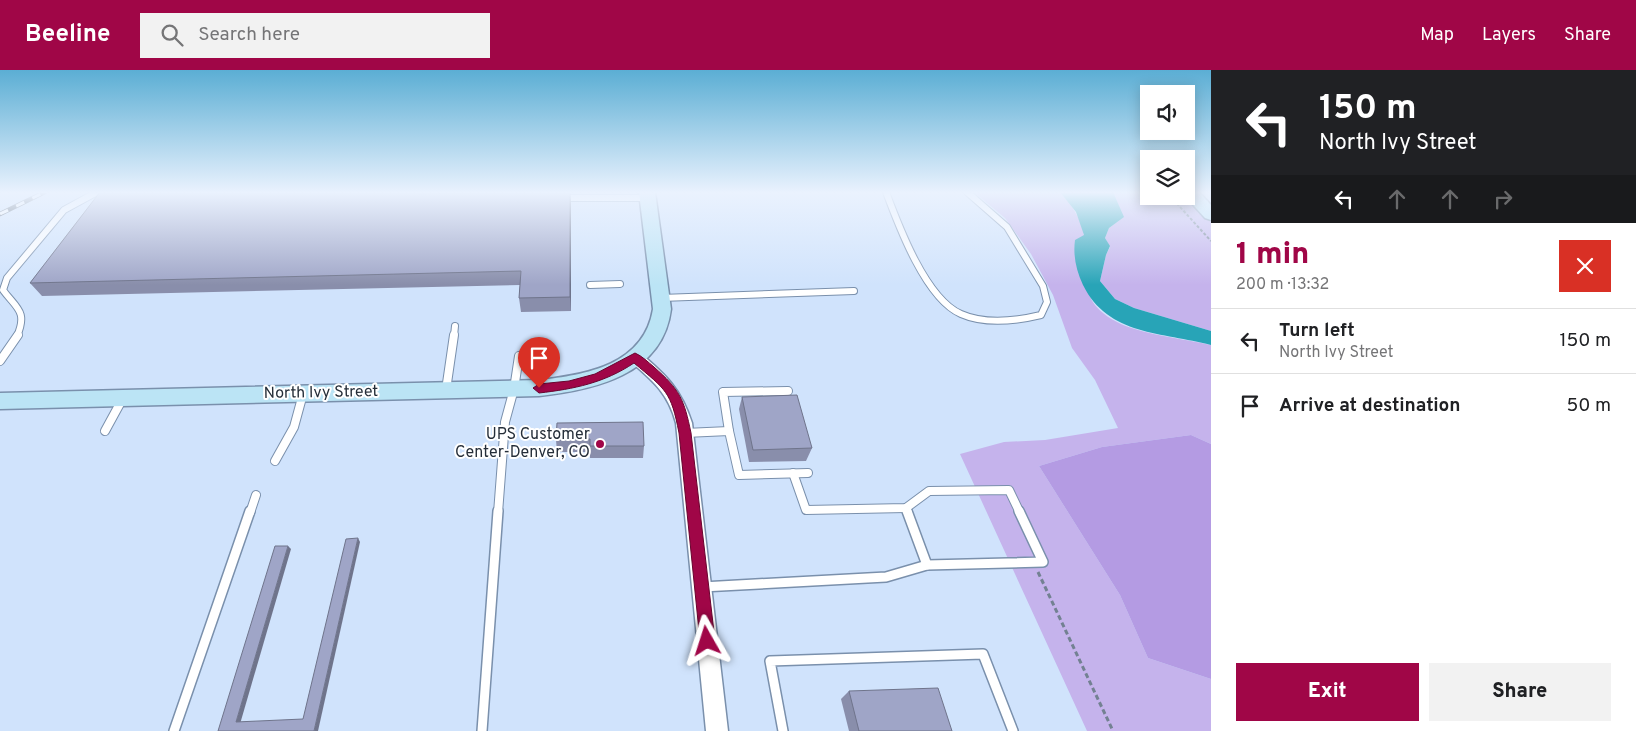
<!DOCTYPE html>
<html lang="en">
<head>
<meta charset="utf-8">
<style>
	body { margin:0; font-family:Overpass,sans-serif; background:#f2f2f2; color:#202124; height:100vh; display:flex; flex-direction:column; font-size:19px; white-space:nowrap }
	* { box-sizing:border-box; margin:0 }
	p { font-size:16px; color:#757577 }
	.icon { flex:none; width:28px; height:28px; fill:none; stroke:currentColor; stroke-width:2; stroke-linecap:round; stroke-linejoin:round }
	.map { position:relative; flex:1; overflow:hidden }
	.sheet { display:flex; flex-direction:column; background:#fff; width:425px }
	.sheet>* { flex:none }
	.banner { background:#202124; color:#fff; overflow:hidden }
	.buttons { position:absolute; left:1140px; top:15px; display:grid; gap:10px }
	.buttons a { display:grid; place-items:center; width:55px; height:55px; border-radius:0px; background:#fff; box-shadow:0 2px 12px #0003; font-size:25px }
	.pin { position:absolute; display:grid; place-items:center; width:42px; height:42px; color:#fff; margin:-51px -21px; border-radius:50% 50% 50% 0; rotate:-45deg; box-shadow:0 0 5px #0007 }
	.pin .icon { rotate:45deg }
	.me { position:absolute; width:55px; margin:-28px; rotate:354deg; stroke-linejoin:round; filter:drop-shadow(0 0 4px #0008) }
	.turn { display:flex; align-items:center; gap:18px; height:105px; padding:0 25px; font-size:22px }
	.turn .icon { width:65px; height:65px; stroke-width:2.5 }
	.turn b { display:block; font-size:35px; line-height:42px }
	.lanes { display:flex; align-items:center; height:48px; padding:0 25px; background:#0003; justify-content:center; gap:25px; direction:ltr }
	.lanes .off { opacity:.35 }
	.round { display:grid; place-items:center; flex:none; width:52px; height:52px; border-radius:0px; background:#f2f2f2 }
	.head { display:flex; align-items:center; justify-content:space-between; height:85px; padding:0 25px }
	h1 { font-size:30px; font-weight:800; line-height:38px; color:#a00647 }
	.primary-button { display:flex; gap:10px; margin-top:auto; padding:10px 25px }
	.primary-button a { flex:1; height:58px; border-radius:0px; background:#a00647; color:#fff; font-size:20px; font-weight:800; line-height:58px; text-align:center }
	.primary-button a+a { background:#f2f2f2; color:#202124 }
	ul { padding:0; list-style:none }
	li { display:flex; align-items:center; gap:15px; height:65px; padding:0 25px; border-top:1px solid #e0e0e0 }
	li div { flex:1 }
	li b { display:block; font-size:19px }
	li em { font-style:normal }
	header { display:flex; align-items:center; gap:30px; box-sizing:border-box; height:70px; padding:0 25px; background:#a00647; color:#fff }
	header strong { font-size:24px }
	nav { display:flex; gap:28px; margin-inline-start:auto; font-size:18px }
	.search { width:350px; height:45px; background:#f2f2f2; display:flex; align-items:center; gap:12px; box-sizing:border-box; padding:0 18px; border-radius:0px; color:#757577; font-size:19px }
	main { display:flex; flex:1; min-height:0 }
	.map>svg:first-child { display:block }
</style>
</head>
<body>
<header>
<strong>Beeline</strong>
<div class="search"><svg class="icon" aria-label="search" viewBox="0 0 24 24"><circle cx="10" cy="10" r="6"/><path d="M15 15l6 6"/></svg>Search here</div>
<nav><a>Map</a><a>Layers</a><a>Share</a></nav>
</header>
<main>
<div class="map">
<svg width="1211" height="661" viewBox="0 0 1211 661">
	<rect width="100%" height="100%" fill="#d0e3fc"/>
	<g fill="#c5b3ec">
		<path d="M974 122H1060C1072 135 1081 149 1084 165 1093 203 1072 228 1117 252 1139 264 1185 269 1211 275V374L1191 365 1102 377 1039 396 1120 525 1148 588 1211 609V661H1087L960 384 1004 372 1045 370 1118 358 1095 310 1072 278 1053 225 1031 184 1005 148Z"/>
		<path d="M1113 122H1149V126H1186L1211 152V261L1134 238 1115 229 1100 211 1106 185 1110 177 1105 168 1109 158 1123 147Z"/>
	</g>
	<path fill="#b49be3" d="M1191 365 1211 374V609L1148 588 1120 525 1039 396 1102 377Z"/>
	<path fill="#28a4b7" d="M1060 122H1113L1124 147 1109 158 1105 168 1110 176 1106 185 1100 211 1115 229 1134 238 1211 261V275C1163 262 1108 266 1083 215 1076 200 1073 186 1075 170L1084 165 1076 142Z"/>
	<g fill="none" stroke-linecap="round" stroke-linejoin="round">
		<g stroke="#7a90ac" stroke-width="8">
			<g id="lane-far2">
				<path d="M886 122C899 157 926 229 961 244 986 255 1016 251 1041 245L1047 232 1043 216 1007 157 967 122"/>
				<path d="M562 128H647"/>
				<path d="M590 215 620 214"/>
				<path d="M661 228 854 221"/>
				<path d="M17 266C28 241 16 238 3 220L7 208 64 140 97 122"/>
				<path d="M454 266 455 256"/>
			</g>
		</g>
		<g stroke="#7a90ac" stroke-width="10">
			<g id="lane-far1">
				<path d="M0 291 18 265"/>
				<path d="M446 320 454 265"/>
				<path d="M105 361 123 328"/>
				<path d="M729 361 723 322 788 321"/>
				<path d="M685 363 729 361 739 405 808 403"/>
				<path d="M275 391 294 357 303 324"/>
				<path d="M793 403 806 440 906 438 929 421 1009 420 1020 443"/>
				<path d="M906 438 908 443"/>
				<path d="M250 443 256 425"/>
				<path d="M498 443 505 352 514 319 519 286"/>
			</g>
		</g>
		<g stroke="#7a90ac" stroke-width="12">
			<g id="lane">
				<path d="M907 441 927 495"/>
				<path d="M702 517 886 507 927 495 1043 492 1019 441"/>
				<path d="M174 661 250 441"/>
				<path d="M482 661 498 441"/>
				<path d="M783 661 770 591 983 584 1013 661"/>
			</g>
		</g>
		<g stroke="#7a90ac" stroke-width="3">
			<path id="street" d="M635 282 640 283C666 305 681 319 692 353L728 661H706L676 353C668 323 653 311 630 291L628 287 630 283Z"/>
		</g>
		<g stroke="#7a90ac" stroke-width="3">
			<g id="secondary">
				<path d="M639 122H655L671 239C663 305 594 320 539 326L0 339V323L539 310C586 305 644 295 653 239Z"/>
				<path d="M1186 122H1199L1211 135V150L1205 148 1185 126Z"/>
			</g>
		</g>
		<path stroke="#738192" stroke-width="2" stroke-dasharray="3 2" stroke-linecap="butt" d="M1170 126 1211 171"/>
		<path stroke="#738192" stroke-width="3" stroke-dasharray="5 3" stroke-linecap="butt" d="M1038 502 1113 661"/>
		<use href="#lane-far2" stroke="#fff" stroke-width="6"/>
		<use href="#lane-far1" stroke="#fff" stroke-width="8"/>
		<use href="#lane" stroke="#fff" stroke-width="9"/>
		<use href="#street" fill="#fff" fill-rule="evenodd"/>
		<use href="#secondary" fill="#bbe4f5" fill-rule="evenodd"/>
		<g stroke="#3d4855" stroke-width="4.5">
			<path id="rail" d="M0 144 45 122"/>
		</g>
		<use href="#rail" stroke="#fff" stroke-width="3" stroke-dasharray="9" stroke-linecap="butt"/>
	</g>
	<g fill="#898eab">
		<path d="M100 122H425L424 124 571 134V241L521 242 519 228 520 215 42 226 30 213Z"/>
		<path d="M742 327 812 378 806 391 749 392 739 339Z"/>
		<path d="M557 353 644 376 643 388H590V382H557L556 370Z"/>
		<path d="M849 621 952 661H849L841 629Z"/>
	</g>
	<g fill="#6f748b">
		<path d="M418 122H425L421 137 418 124Z"/>
		<path d="M570 122 571 134V241L570 227Z"/>
		<path d="M358 468 360 472 318 661H314Z"/>
		<path d="M288 476 291 479 240 654 236 652Z"/>
	</g>
	<g fill="#9fa5c7" stroke="#6f748b">
		<path d="M100 122H418V124L504 122H570V227L519 228 521 201 30 213Z"/>
		<path d="M797 325 812 378 753 380 742 327Z"/>
		<path d="M643 352 644 376H590V369L556 370 557 353Z"/>
		<path d="M358 468 314 661H218L275 476H288L236 652 303 649 346 469Z"/>
		<path d="M938 618 952 661H859L849 621Z"/>
	</g>
	<linearGradient id="sky" x2="0" y2="1"><stop stop-color="#5baed4"/><stop offset="0.57" stop-color="#eaf2fe"/><stop offset="1" stop-color="#eaf2fe" stop-opacity="0"/></linearGradient>
	<rect width="1211" height="215" fill="url(#sky)"/>
	<path fill="#a00647" stroke="#68042e" d="M635 283C642 286 648 292 654 297 680 320 684 329 691 363L715 571 713 576 707 578 702 576 700 571 679 363C671 321 666 320 634 293 604 313 574 319 539 323L533 318 539 314 569 311 595 304Z"/>
	<circle fill="#a00647" stroke="#fff" stroke-width="2" cx="600" cy="374" r="5"/>
	<g text-anchor="middle" dominant-baseline="central" stroke-width="4" stroke-linejoin="round" paint-order="stroke">
		<g font-size="16" fill="#252e39" stroke="#fff">
			<text transform="translate(321 323) rotate(-1)">North Ivy Street</text>
		</g>
		<g font-size="16" fill="#252e39" stroke="#fff" text-anchor="end">
			<text x="590" y="365">UPS Customer<tspan x="590" dy="18">Center-Denver, CO</tspan></text>
		</g>
	</g>
</svg>
<div class="buttons">
<a><svg class="icon" aria-label="sound" viewBox="0 0 24 24"><path d="M4 9h4l5-4v14l-5-4H4zM17 9q2 3 0 6"/></svg></a>
<a><svg class="icon" aria-label="layers" viewBox="0 0 24 24"><path d="M12 4l9 5-9 5-9-5zM3 14l9 5 9-5"/></svg></a>
</div>
<div class="pin" style="left:539px;top:318px;background:#d93025"><svg class="icon" aria-label="arrive" viewBox="0 0 24 24"><path d="M6 21V4h12l-3 4 3 4H6"/></svg></div>
<svg class="me" style="left:707px;top:571px" viewBox="-20 -20 40 40"><path d="M0-17L14 15 0 8-14 15z" fill="#a00647" stroke="#fff" stroke-width="4"/></svg>
</div>
<section class="sheet">
<div class="banner">
<div class="turn"><svg class="icon" aria-label="left" viewBox="0 0 24 24"><path d="M17 20v-9H6M10 6l-5 5 5 5"/></svg><div><b>150 m</b>North Ivy Street</div></div>
<div class="lanes"><svg class="icon" aria-label="left" viewBox="0 0 24 24"><path d="M17 20v-9H6M10 6l-5 5 5 5"/></svg><svg class="icon off" aria-label="ahead" viewBox="0 0 24 24"><path d="M12 20V5M6 11l6-6 6 6"/></svg><svg class="icon off" aria-label="ahead" viewBox="0 0 24 24"><path d="M12 20V5M6 11l6-6 6 6"/></svg><svg class="icon off" aria-label="right" viewBox="0 0 24 24"><path d="M7 20v-9h11M14 6l5 5-5 5"/></svg></div>
</div>
<div class="head"><div><h1>1 min</h1><p>200 m · 13:32</p></div><a class="round" style="background:#d93025;color:#fff"><svg class="icon" aria-label="close" viewBox="0 0 24 24"><path d="M6 6l12 12M18 6L6 18"/></svg></a></div>
<ul>
<li><svg class="icon" aria-label="left" viewBox="0 0 24 24"><path d="M17 20v-9H6M10 6l-5 5 5 5"/></svg><div><b>Turn left</b><p>North Ivy Street</p></div><em>150 m</em></li>
<li><svg class="icon" aria-label="arrive" viewBox="0 0 24 24"><path d="M6 21V4h12l-3 4 3 4H6"/></svg><div><b>Arrive at destination</b></div><em>50 m</em></li>
</ul>
<div class="primary-button"><a>Exit</a><a>Share</a></div>
</section>
</main>
</body>
</html>
